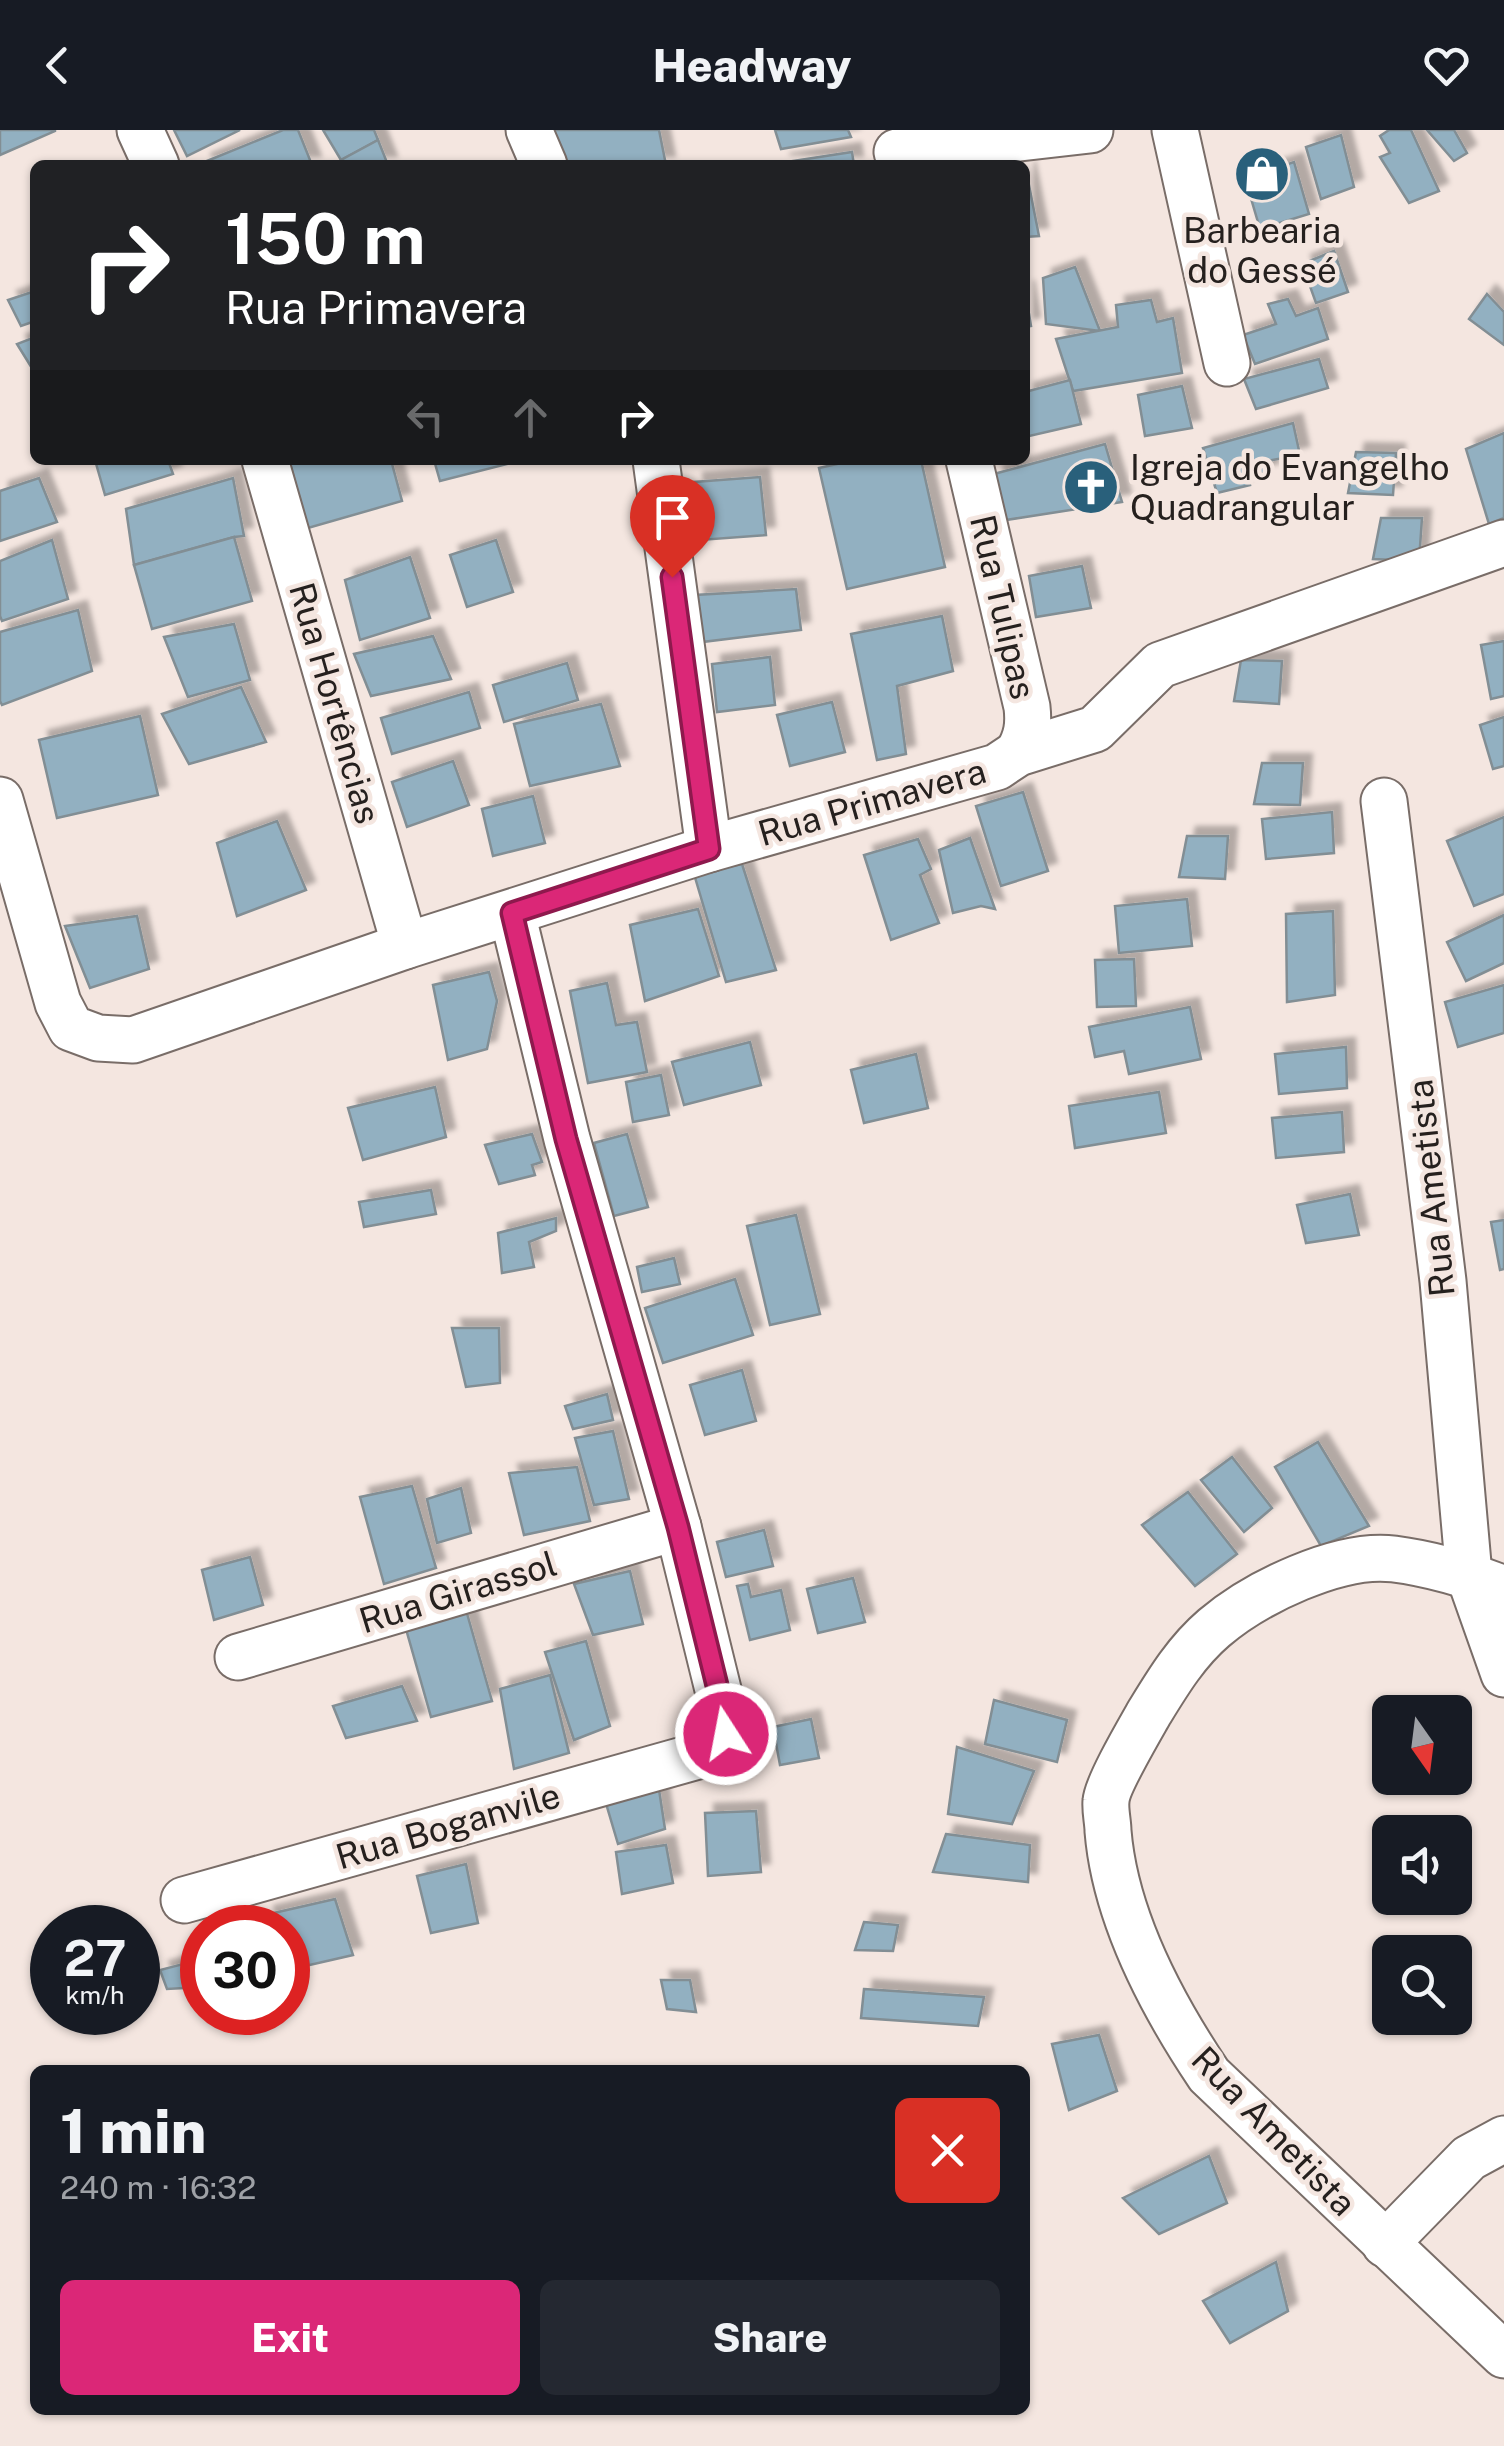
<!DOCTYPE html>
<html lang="en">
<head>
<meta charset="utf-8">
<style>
	body { margin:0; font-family:"Public Sans",sans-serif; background:#242831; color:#f1f3f6; height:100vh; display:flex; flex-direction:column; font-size:38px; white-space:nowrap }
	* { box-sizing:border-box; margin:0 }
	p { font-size:32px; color:#9ea1a6 }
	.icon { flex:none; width:55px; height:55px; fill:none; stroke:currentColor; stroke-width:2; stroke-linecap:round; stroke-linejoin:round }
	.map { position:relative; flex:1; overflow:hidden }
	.sheet { position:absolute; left:30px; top:1935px; width:1000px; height:350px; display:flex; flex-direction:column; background:#171b24; border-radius:15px; box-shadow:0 2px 8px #0004 }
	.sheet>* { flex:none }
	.guide { position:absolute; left:30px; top:30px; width:1000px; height:305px; border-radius:15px; box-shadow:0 2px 8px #0004; background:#202124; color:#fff; overflow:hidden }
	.needle { width:65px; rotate:166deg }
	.tools { position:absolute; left:1372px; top:1565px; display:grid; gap:20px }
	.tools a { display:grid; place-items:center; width:100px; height:100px; border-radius:15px; background:#171b24; box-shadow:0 2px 8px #0004; font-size:50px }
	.speed { position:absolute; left:30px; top:1775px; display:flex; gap:20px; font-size:50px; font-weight:700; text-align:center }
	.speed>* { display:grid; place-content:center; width:130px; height:130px; border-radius:50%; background:#171b24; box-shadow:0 2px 8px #0004; line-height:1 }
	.speed small { font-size:25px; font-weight:400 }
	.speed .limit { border:15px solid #d22; background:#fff; color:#111 }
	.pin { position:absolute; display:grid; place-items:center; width:85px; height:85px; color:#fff; margin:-102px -42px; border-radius:50% 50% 50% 0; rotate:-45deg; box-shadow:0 0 10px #0007 }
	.pin .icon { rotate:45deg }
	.me { position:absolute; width:110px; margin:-55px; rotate:349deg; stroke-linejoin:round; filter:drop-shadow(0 0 8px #0008) }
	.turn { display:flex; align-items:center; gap:35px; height:210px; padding:0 30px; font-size:45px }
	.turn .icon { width:130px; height:130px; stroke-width:2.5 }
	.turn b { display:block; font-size:70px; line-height:85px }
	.lanes { display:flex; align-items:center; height:95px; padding:0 30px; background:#0003; justify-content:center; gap:50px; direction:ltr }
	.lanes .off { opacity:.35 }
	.round { display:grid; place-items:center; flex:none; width:105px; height:105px; border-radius:15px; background:#242831 }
	.head { display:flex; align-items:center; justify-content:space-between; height:170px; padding:0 30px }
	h1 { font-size:60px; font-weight:800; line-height:75px }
	.cta { display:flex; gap:20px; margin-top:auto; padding:20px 30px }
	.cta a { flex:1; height:115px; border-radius:15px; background:#db2777; color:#fff; font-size:40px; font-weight:800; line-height:115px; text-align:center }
	.cta a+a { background:#242831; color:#f1f3f6 }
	header { display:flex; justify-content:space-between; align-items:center; height:130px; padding:0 30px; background:#171b24; font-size:45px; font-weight:800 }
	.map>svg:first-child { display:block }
</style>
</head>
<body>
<header><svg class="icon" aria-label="back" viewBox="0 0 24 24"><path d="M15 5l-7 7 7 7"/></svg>Headway<svg class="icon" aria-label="heart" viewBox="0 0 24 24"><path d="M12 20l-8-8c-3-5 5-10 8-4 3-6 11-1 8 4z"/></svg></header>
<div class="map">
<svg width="1504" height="2316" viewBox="0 0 1504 2316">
	<defs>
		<filter id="shadow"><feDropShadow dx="9" dy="-9" stdDeviation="2.5" flood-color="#0004"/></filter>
	</defs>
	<rect width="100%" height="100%" fill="#f4e6e0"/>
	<g fill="#92b0c1" stroke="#828e94" stroke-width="2.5" filter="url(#shadow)">
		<path d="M0 0H55V1L0 25Z"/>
		<path d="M174 0H240L187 26Z"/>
		<path d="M283 0H298L312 35H203L202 33Z"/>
		<path d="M323 0H374L378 10 341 30Z"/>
		<path d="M544 0H659L666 35H558Z"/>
		<path d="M775 0H848L851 7 781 19Z"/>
		<path d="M1389 0H1411L1439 61 1409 73 1380 27 1390 23 1380 6Z"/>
		<path d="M1427 0H1454L1467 23 1454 31Z"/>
		<path d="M1341 5 1354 57 1321 69 1306 17Z"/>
		<path d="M378 10 388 35H344L341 30Z"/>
		<path d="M852 22 854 35 780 33Z"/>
		<path d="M1294 32 1309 84 1260 99 1245 48Z"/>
		<path d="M1026 40 1039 106 1025 107Z"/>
		<path d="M1334 121 1348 162 1316 173 1302 134Z"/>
		<path d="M1075 137 1100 201 1046 194 1043 148Z"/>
		<path d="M1025 159 1031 196 1025 197Z"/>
		<path d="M35 161V191L21 196 8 170Z"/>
		<path d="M1487 164 1504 182V215L1469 189Z"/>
		<path d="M1288 169 1296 186 1318 178 1328 209 1255 234 1243 205 1276 194 1268 174Z"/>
		<path d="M1151 170 1157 192 1173 188 1182 243 1073 261 1056 209 1118 197 1116 175Z"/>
		<path d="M35 207V243L17 214Z"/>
		<path d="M1319 229 1328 258 1256 279 1244 249Z"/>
		<path d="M1070 250 1081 294 1025 307V262Z"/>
		<path d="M1182 256 1192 298 1145 306 1138 265Z"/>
		<path d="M1293 293 1300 325 1267 331 1270 342 1248 346 1250 355 1217 363 1203 318Z"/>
		<path d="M1504 303V388L1489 394 1466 319Z"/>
		<path d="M1105 314 1122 372 1006 390 994 344Z"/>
		<path d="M1356 322 1396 323 1393 365 1348 363Z"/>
		<path d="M95 330H168L173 344 105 365Z"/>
		<path d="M289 330H391L402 371 308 398Z"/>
		<path d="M434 330H523L440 351Z"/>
		<path d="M855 330H921L945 437 847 459 819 338Z"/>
		<path d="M760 347 766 405 700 410 694 352Z"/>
		<path d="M39 348 57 392 0 411V361Z"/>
		<path d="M233 348 244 406 234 407 134 435 126 379Z"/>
		<path d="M1381 388H1422L1419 431 1373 429Z"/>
		<path d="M234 407 252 471 152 499 134 435Z"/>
		<path d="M52 410 68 469 2 491 0 486V431Z"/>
		<path d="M496 410 513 462 467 477 450 425Z"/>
		<path d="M410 427 430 488 360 510 345 450Z"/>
		<path d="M1082 436 1091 478 1036 487 1029 446Z"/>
		<path d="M796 459 801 500 702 512 695 465Z"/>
		<path d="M78 480 92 541 2 575 0 571V502Z"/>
		<path d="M942 486 953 541 897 556 906 624 877 630 851 504Z"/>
		<path d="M234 494 250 550 188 567 164 507Z"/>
		<path d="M433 506 451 549 371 566 354 524Z"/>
		<path d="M1504 511V566L1491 569 1481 515Z"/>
		<path d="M770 527 775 575 717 582 712 534Z"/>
		<path d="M1241 530 1282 531 1279 574 1234 571Z"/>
		<path d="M567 533 578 570 504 592 493 555Z"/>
		<path d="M241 557 266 612 189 634 162 584Z"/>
		<path d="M469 562 480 598 392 624 381 588Z"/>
		<path d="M832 572 845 622 790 636 777 585Z"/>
		<path d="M601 574 620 636 530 656 514 594Z"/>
		<path d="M140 586 158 665 57 688 39 610Z"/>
		<path d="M1504 587V636L1493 639 1480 595Z"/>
		<path d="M453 631 469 675 407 697 392 652Z"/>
		<path d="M1262 633H1303L1300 675 1254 674Z"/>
		<path d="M1023 662 1048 741 1001 756 976 676Z"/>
		<path d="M533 666 545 713 493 726 482 679Z"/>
		<path d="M1332 682 1334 723 1266 729 1262 689Z"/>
		<path d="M1504 687V764L1474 776 1447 711Z"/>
		<path d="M277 691 306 760 237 786 217 713Z"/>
		<path d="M1187 706H1228L1225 749 1179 747Z"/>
		<path d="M970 708 995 779 981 776 953 783 939 720Z"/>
		<path d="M918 709 931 739 920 745 939 793 891 810 864 725Z"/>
		<path d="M742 734 776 840 726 852 694 744Z"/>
		<path d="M1187 769 1192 816 1119 823 1115 776Z"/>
		<path d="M698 779 719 846 645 871 630 795Z"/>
		<path d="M1333 781 1335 865 1287 872 1286 784Z"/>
		<path d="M1504 785V833L1466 851 1447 812Z"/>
		<path d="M137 786 149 839 90 858 65 796Z"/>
		<path d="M1134 829 1136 876 1097 877 1095 830Z"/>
		<path d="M489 842 497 871 487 919 448 930 433 855Z"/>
		<path d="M607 853 616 895 637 892 647 942 588 953 570 861Z"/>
		<path d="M1504 855V903L1458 917 1445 872Z"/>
		<path d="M1190 877 1201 929 1129 944 1124 921 1095 927 1089 897Z"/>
		<path d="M750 912 761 955 684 975 672 932Z"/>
		<path d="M1346 917 1347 958 1279 964 1275 924Z"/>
		<path d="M916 924 928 978 864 993 851 940Z"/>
		<path d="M661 945 669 985 633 992 626 952Z"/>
		<path d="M435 957 446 1007 363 1030 348 978Z"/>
		<path d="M1159 962 1166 1003 1075 1018 1069 976Z"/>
		<path d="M1342 982 1344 1022 1276 1028 1272 988Z"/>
		<path d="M532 1004 542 1032 532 1035 535 1045 499 1054 485 1015Z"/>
		<path d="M627 1004 648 1077 614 1086 594 1013Z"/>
		<path d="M431 1060 436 1084 364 1097 359 1072Z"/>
		<path d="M1350 1064 1359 1105 1306 1113 1297 1075Z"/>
		<path d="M796 1085 820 1184 770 1195 747 1096Z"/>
		<path d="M556 1088V1101L529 1112 534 1137 502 1143 498 1103Z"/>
		<path d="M1504 1090V1139L1500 1140 1491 1092Z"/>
		<path d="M674 1128 680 1154 642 1162 637 1137Z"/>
		<path d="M735 1149 753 1205 663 1233 645 1178Z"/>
		<path d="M452 1198H499L500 1253 466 1257Z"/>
		<path d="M742 1240 756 1291 705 1305 690 1255Z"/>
		<path d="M607 1264 613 1290 573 1299 565 1276Z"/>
		<path d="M613 1301 629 1369 594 1375 575 1308Z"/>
		<path d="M1318 1312 1369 1396 1321 1416 1275 1337Z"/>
		<path d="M1232 1327 1272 1378 1244 1402 1201 1350Z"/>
		<path d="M577 1337 590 1391 524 1405 509 1343Z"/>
		<path d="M412 1356 436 1438 384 1454 360 1367Z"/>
		<path d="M461 1358 471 1403 437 1413 427 1369Z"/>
		<path d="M1188 1362 1237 1424 1195 1456 1142 1395Z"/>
		<path d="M764 1400 773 1436 726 1447 717 1412Z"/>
		<path d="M250 1427 263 1475 214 1490 202 1440Z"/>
		<path d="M630 1441 643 1494 593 1505 574 1454Z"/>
		<path d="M853 1448 865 1492 818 1503 807 1459Z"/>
		<path d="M748 1454 751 1467 781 1460 790 1500 750 1510 737 1456Z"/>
		<path d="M466 1480 492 1571 431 1587 406 1499Z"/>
		<path d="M586 1511 610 1596 574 1610 545 1522Z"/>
		<path d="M550 1545 569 1623 514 1639 500 1559Z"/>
		<path d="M402 1556 417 1591 346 1608 333 1576Z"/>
		<path d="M994 1570 1067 1590 1057 1632 985 1614Z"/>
		<path d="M811 1589 819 1628 780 1635 773 1597Z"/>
		<path d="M957 1617 1034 1641 1012 1694 948 1684Z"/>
		<path d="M658 1653 665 1699 618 1714 605 1670Z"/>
		<path d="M756 1681 761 1742 708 1746 705 1683Z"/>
		<path d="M946 1704 1030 1715 1028 1752 933 1742Z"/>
		<path d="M666 1715 673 1753 622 1764 616 1722Z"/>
		<path d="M466 1734 478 1793 431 1803 417 1746Z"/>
		<path d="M335 1769 353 1825 288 1840V1798H269L265 1785Z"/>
		<path d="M864 1792 898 1795 893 1821 855 1820Z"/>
		<path d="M202 1829V1857L167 1859 160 1840Z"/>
		<path d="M661 1850H690L696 1882 667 1879Z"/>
		<path d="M864 1859 984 1867 978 1896 861 1888Z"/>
		<path d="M1099 1905 1117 1961 1069 1980 1052 1914Z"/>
		<path d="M1209 2026 1227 2073 1159 2104 1123 2068Z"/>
		<path d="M1276 2132 1288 2181 1230 2213 1203 2171Z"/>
	</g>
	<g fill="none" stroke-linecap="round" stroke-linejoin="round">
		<g stroke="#796d68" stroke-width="49">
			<g id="street">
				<path d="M140 0 156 35"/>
				<path d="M529 0 544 35"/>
				<path d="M1175 0 1227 233"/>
				<path d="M897 22 1090 0"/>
				<path d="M265 330 405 816"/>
				<path d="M656 330 709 719"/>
				<path d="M969 330 1027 577C1029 595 1027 607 1018 623"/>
				<path d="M0 670 58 873 71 898 98 908 133 910 405 816 709 719 997 637 1018 623 1095 599 1160 535 1504 413"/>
				<path d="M1384 671 1443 1151 1469 1445 1504 1544"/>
				<path d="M1504 1459C1469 1445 1432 1434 1394 1429 1339 1422 1255 1463 1214 1498 1186 1522 1168 1552 1149 1583 1140 1599 1107 1655 1106 1671 1105 1681 1108 1692 1108 1701 1115 1787 1162 1875 1209 1945L1504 2225"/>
				<path d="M238 1527 678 1397"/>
				<path d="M184 1770 712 1622C726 1613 727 1605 725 1588L678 1397 567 1009 512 783"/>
				<path d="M1385 2114 1469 2028 1504 2009"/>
			</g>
		</g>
		<use href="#street" stroke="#fff" stroke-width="45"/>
	</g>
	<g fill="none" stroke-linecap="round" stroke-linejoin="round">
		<g stroke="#8e194d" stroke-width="25">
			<path id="route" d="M672 447 709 719 512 783 566 1009 678 1397 725 1588 726 1604"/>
		</g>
		<use href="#route" stroke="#db2777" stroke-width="18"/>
	</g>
	<defs>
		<g id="shop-disc" transform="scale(2.875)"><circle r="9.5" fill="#29607b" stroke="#f4e6e0"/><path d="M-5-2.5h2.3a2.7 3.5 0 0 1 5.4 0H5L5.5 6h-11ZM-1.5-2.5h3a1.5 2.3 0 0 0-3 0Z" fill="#fff"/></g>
		<g id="church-disc" transform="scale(2.875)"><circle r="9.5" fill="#29607b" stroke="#f4e6e0"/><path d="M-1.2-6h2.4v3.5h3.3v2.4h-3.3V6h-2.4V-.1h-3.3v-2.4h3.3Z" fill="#fff"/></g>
	</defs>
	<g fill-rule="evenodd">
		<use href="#shop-disc" x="1262" y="44"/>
		<use href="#church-disc" x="1091" y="357"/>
	</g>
	<g text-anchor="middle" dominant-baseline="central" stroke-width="9" stroke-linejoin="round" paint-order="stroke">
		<g font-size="35" fill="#25201e" stroke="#f4e6e0">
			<text x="1262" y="100">Barbearia<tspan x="1262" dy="40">do Gessé</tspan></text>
			<text x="1130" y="337" text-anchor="start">Igreja do Evangelho<tspan x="1130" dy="40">Quadrangular</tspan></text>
		</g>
		<g font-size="35" fill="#25201e" stroke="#f4e6e0">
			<text transform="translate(1003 477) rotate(77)">Rua Tulipas</text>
			<text transform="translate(335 573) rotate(74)">Rua Hortências</text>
			<text transform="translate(872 672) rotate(-16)">Rua Primavera</text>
			<text transform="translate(1431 1058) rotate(-96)">Rua Ametista</text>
			<text transform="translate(458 1462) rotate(-17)">Rua Girassol</text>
			<text transform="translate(448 1696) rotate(-16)">Rua Boganvile</text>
			<text transform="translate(1274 2001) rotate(46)">Rua Ametista</text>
		</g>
	</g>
</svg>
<div class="tools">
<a><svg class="needle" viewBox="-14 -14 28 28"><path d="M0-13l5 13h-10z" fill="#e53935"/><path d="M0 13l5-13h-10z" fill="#9ea1a6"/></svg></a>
<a><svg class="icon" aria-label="sound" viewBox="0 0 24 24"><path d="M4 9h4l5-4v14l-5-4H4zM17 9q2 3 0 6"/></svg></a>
<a><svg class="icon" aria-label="search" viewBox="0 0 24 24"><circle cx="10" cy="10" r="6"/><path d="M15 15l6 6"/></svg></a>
</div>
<div class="speed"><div>27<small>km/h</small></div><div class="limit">30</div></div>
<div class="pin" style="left:672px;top:447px;background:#d93025"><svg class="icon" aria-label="arrive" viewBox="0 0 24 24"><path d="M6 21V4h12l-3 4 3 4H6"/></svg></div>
<svg class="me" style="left:726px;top:1604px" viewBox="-20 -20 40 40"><circle r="17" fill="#db2777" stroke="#fff" stroke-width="3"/><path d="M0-11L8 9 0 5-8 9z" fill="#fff"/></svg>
<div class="guide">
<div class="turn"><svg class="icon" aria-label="right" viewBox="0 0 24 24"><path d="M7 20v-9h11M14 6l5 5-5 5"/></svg><div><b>150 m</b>Rua Primavera</div></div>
<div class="lanes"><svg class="icon off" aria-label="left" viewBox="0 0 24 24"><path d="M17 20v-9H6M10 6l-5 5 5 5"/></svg><svg class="icon off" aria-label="ahead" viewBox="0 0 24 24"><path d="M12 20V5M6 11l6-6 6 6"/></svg><svg class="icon" aria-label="right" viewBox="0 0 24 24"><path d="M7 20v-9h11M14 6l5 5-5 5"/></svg></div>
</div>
<section class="sheet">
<div class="head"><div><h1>1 min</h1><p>240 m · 16:32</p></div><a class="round" style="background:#d93025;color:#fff"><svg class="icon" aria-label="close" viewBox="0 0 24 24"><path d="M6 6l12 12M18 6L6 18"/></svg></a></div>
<div class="cta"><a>Exit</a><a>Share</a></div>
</section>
</div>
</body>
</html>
